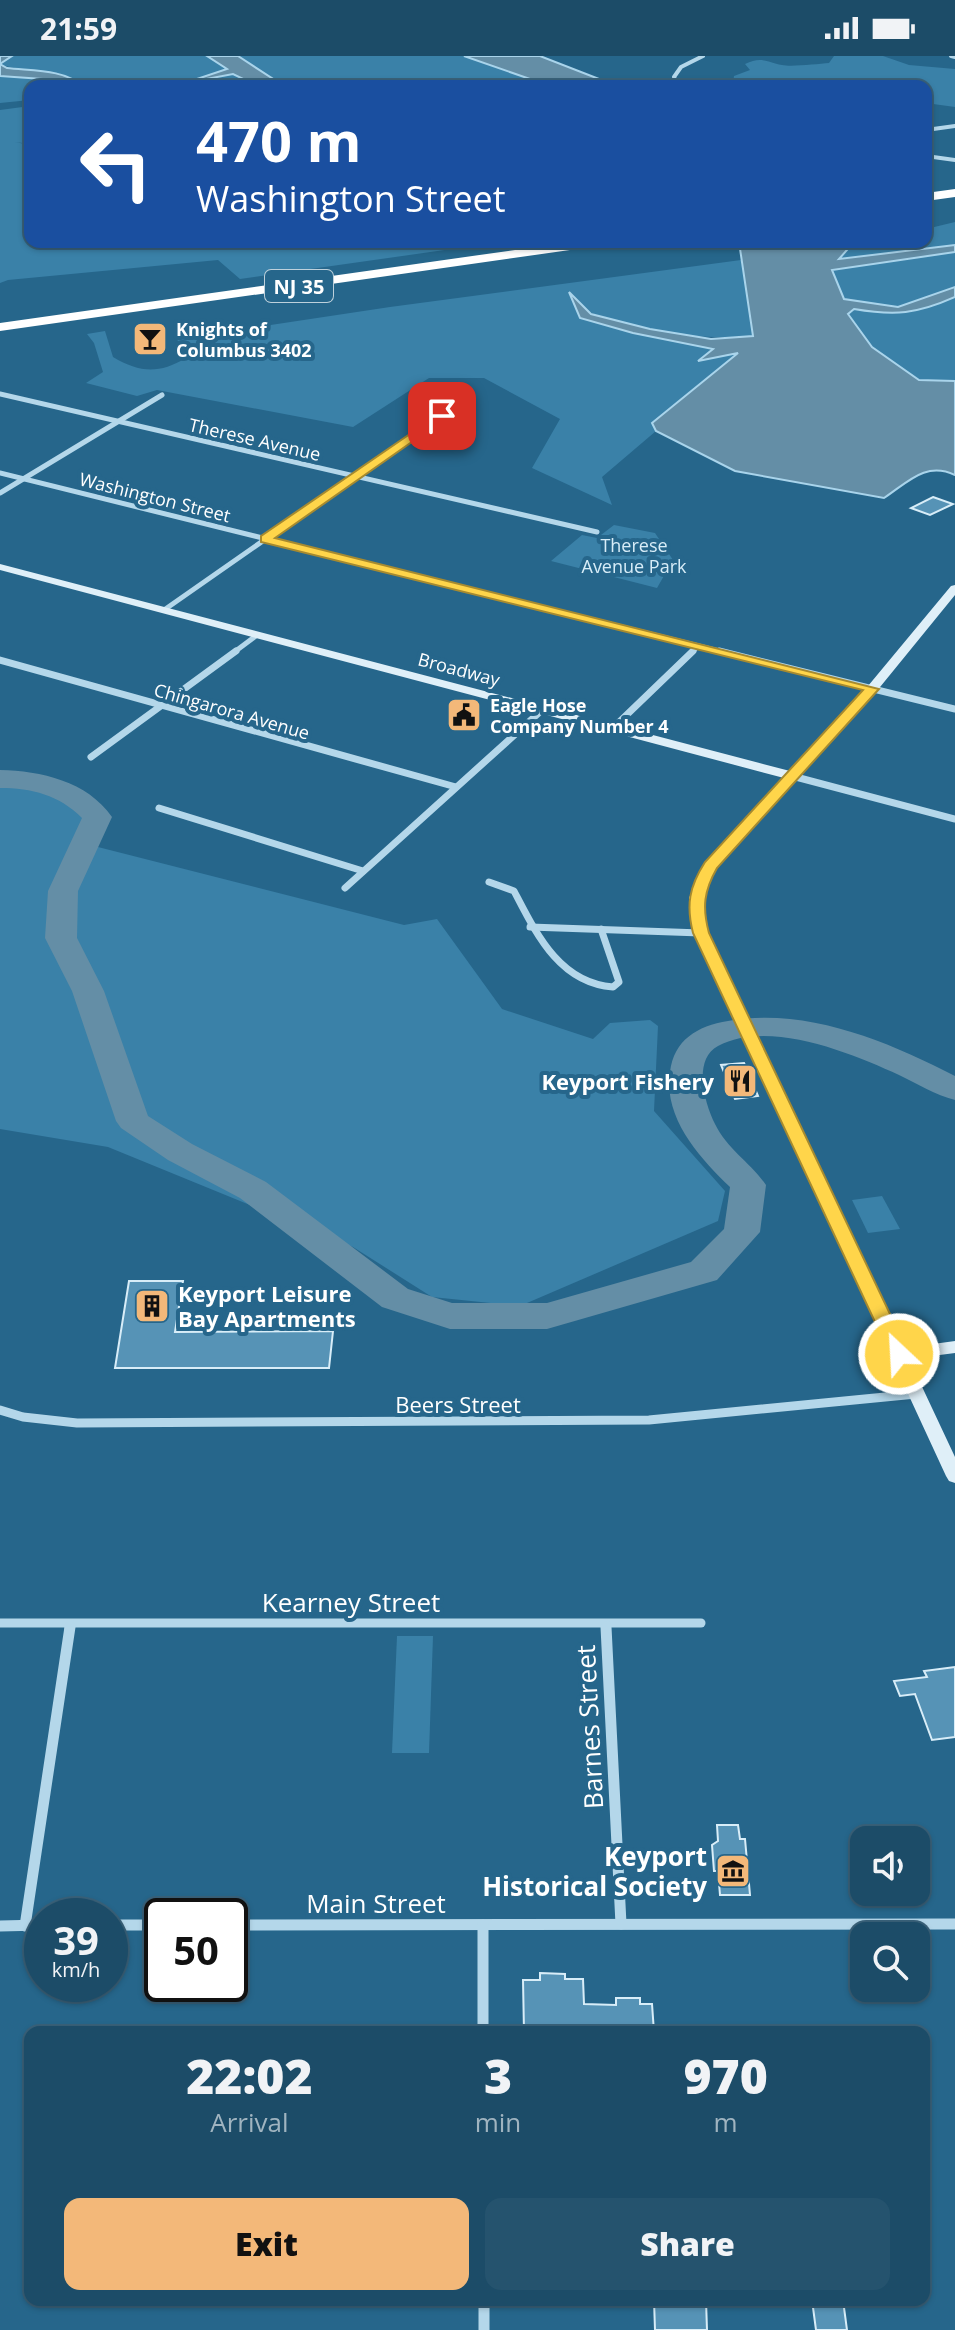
<!DOCTYPE html>
<html lang="en">
<head>
<meta charset="utf-8">
<style>
	body { margin:0; font-family:"Open Sans",sans-serif; background:#25536e; color:#f1f3f6; height:100vh; display:flex; flex-direction:column; font-size:30px; white-space:nowrap }
	* { box-sizing:border-box; margin:0 }
	p { font-size:26px; color:#a0b4c0 }
	.icon { flex:none; width:44px; height:44px; fill:none; stroke:currentColor; stroke-width:2; stroke-linecap:round; stroke-linejoin:round }
	.map { position:relative; flex:1; overflow:hidden }
	.sheet { position:absolute; left:24px; top:1970px; width:906px; height:280px; display:flex; flex-direction:column; background:#1c4c68; border-radius:16px; box-shadow:0 2px 6px #0004,0 0 0 2px #3a637c }
	.sheet>* { flex:none }
	.guide { position:absolute; left:24px; top:24px; width:908px; height:168px; border-radius:16px; box-shadow:0 2px 6px #0004,0 0 0 2px #3a637c; background:#1a4fa0; color:#fff; overflow:hidden }
	.buttons { position:absolute; left:850px; top:1770px; display:grid; gap:16px }
	.buttons a { display:grid; place-items:center; width:80px; height:80px; border-radius:16px; background:#1c4c68; box-shadow:0 2px 6px #0004,0 0 0 2px #3a637c; font-size:40px }
	.speed { position:absolute; left:24px; top:1842px; display:flex; gap:16px; font-size:40px; font-weight:700; text-align:center }
	.speed>* { display:grid; place-content:center; width:104px; height:104px; border-radius:50%; background:#1c4c68; box-shadow:0 2px 6px #0004,0 0 0 2px #3a637c; line-height:1 }
	.speed small { font-size:20px; font-weight:400 }
	.speed .limit { border:4px solid #111; border-radius:12px; background:#fff; color:#111 }
	.pin { position:absolute; display:grid; place-items:center; width:68px; height:68px; color:#fff; margin:-34px; border-radius:16px; box-shadow:0 4px 12px #0006 }
	.me { position:absolute; width:88px; margin:-44px; rotate:335deg; stroke-linejoin:round; filter:drop-shadow(0 0 6px #0008) }
	.turn { display:flex; align-items:center; gap:28px; height:168px; padding:0 40px; font-size:36px }
	.turn .icon { width:104px; height:104px; stroke-width:2.5 }
	.turn b { display:block; font-size:56px; line-height:68px }
	.eta { display:flex; justify-content:space-evenly; align-items:center; height:136px; text-align:center }
	.eta b { font-size:48px; font-weight:800; line-height:56px }
	.cta { display:flex; gap:16px; margin-top:auto; padding:16px 40px }
	.cta a { flex:1; height:92px; border-radius:16px; background:#f3b879; color:#111; font-size:32px; font-weight:800; line-height:92px; text-align:center }
	.cta a+a { background:#25536e; color:#f1f3f6 }
	.status { display:flex; justify-content:space-between; align-items:center; height:56px; padding:0 40px; background:#1c4c68; direction:ltr }
	.status svg { height:22px; fill:currentColor }
	.map>svg:first-child { display:block }
</style>
</head>
<body>
<div class="status"><b>21:59</b><svg viewBox="0 0 49 12"><path d="M0 12V9h3v3zM5 12V6h3v6zM10 12V3h3v9zM15 12V0h3v12zM26 1h20v11H26zM47 4h2v5h-2z"/></svg></div>
<div class="map">
<svg width="955" height="2274" viewBox="0 0 955 2274">
	<rect width="100%" height="100%" fill="#26668b"/>
	<g fill="#3a81a8">
		<path d="M12 0H207L228 12 194 25 234 18 258 30H82L77 25 0 9Z"/>
		<path d="M238 0H464L550 30H284Z"/>
		<path d="M834 0H883L909 9 955 13V51L926 47V30H736L733 27 734 20 750 14 745 8C761 0 767 6 782 9 791 11 818 8 829 7Z"/>
		<path d="M0 20 57 24 68 30H30V44L0 47Z"/>
		<path d="M30 50V88L15 86 30 89V146L22 151 30 152V186H501L240 223 218 204 8 224 0 227V54Z"/>
		<path d="M955 166V189L837 203 854 186H926V173Z"/>
		<path d="M955 196V231L898 251 843 243 832 214Z"/>
		<path d="M741 204 754 280C702 284 643 278 594 258 585 255 578 244 570 239L581 262 633 277 714 293 700 303 740 296 652 367 656 375 602 421 612 449 532 412 560 363 484 322H429L353 371 157 334 137 340 86 327 103 316 94 287 87 278 105 275 113 301C140 317 159 318 186 302L177 283 390 251Z"/>
		<path d="M955 241V325L919 324 872 291 848 258 853 253C895 260 917 258 955 241Z"/>
		<path d="M614 469 655 477 673 504 657 532 551 505 582 479 597 482Z"/>
		<path d="M11 716 72 730 103 756 94 790 404 869 437 863 502 953 593 983 610 967 650 964 658 970 654 1055 725 1135 718 1165 520 1250 432 1241 353 1191 108 1091 0 1073V717Z"/>
		<path d="M882 1140 900 1173 868 1177 852 1144Z"/>
		<path d="M397 1580H433L429 1697H392Z"/>
	</g>
	<g fill="#648ea6" stroke="#a9d4eb" stroke-width="2">
		<path d="M0 0H12L0 8 7 12C30 15 65 13 82 30H68L57 24 0 20Z"/>
		<path d="M207 0H238L284 30H258L233 18 185 27 227 13Z"/>
		<path d="M464 0H540L617 30H550Z"/>
		<path d="M739 186H854L839 203 955 189V196L832 214 844 243 898 251 955 231V241C917 258 895 260 854 253L848 258 872 291 919 324 955 325V419C926 405 908 426 884 442L735 415 656 375 652 367 738 297 698 305 713 293 633 277 580 262 569 236 591 258 650 273 711 283 753 280Z"/>
	</g>
	<g fill="none" stroke-linecap="round" stroke-linejoin="round">
		<path fill="#648ea6" fill-rule="evenodd" d="M0 714C41 715 87 725 112 761L78 835 77 882 104 935 148 1060 192 1088 266 1126 408 1233 452 1247H547L691 1206 724 1173 730 1131C700 1102 663 1062 670 1016 674 984 697 970 728 965 806 951 887 985 955 1020V1044C935 1039 918 1028 899 1019 851 997 769 963 718 990 692 1004 705 1048 715 1068 727 1093 751 1107 766 1129L760 1176 717 1224 547 1273H450L382 1251 240 1142 168 1104 121 1072 116 1065 72 935 45 882 48 835 82 762C59 739 32 732 0 732Z"/>
	</g>
	<g fill="#5693b6" stroke="#d8edf8" stroke-width="2">
		<path d="M933 441 953 448 930 459 911 452Z"/>
		<path d="M744 1007 758 1040 735 1043 721 1009Z"/>
		<path d="M129 1225H183L175 1276 333 1275 329 1312H115Z"/>
		<path d="M955 1611V1681L932 1684 915 1638 900 1640 894 1625 927 1621 924 1615Z"/>
		<path d="M717 1769H738L740 1783H745L750 1839H720L718 1815H714L712 1789 718 1785Z"/>
		<path d="M540 1917 565 1918V1923H583L584 1948 616 1949V1942H640V1948H652L654 1976H524L523 1924H540Z"/>
		<path d="M654 2244H706L707 2274H655Z"/>
		<path d="M812 2244H843L847 2274H816Z"/>
	</g>
	<g fill="none" stroke-linecap="round" stroke-linejoin="round">
		<g stroke="#b4d7ea" stroke-width="4">
			<path d="M951 0 955 1"/>
			<path d="M678 30 674 21 681 11 703 0"/>
			<path d="M926 74 955 70"/>
			<path d="M926 100 955 104"/>
		</g>
		<g stroke="#b4d7ea" stroke-width="5">
			<path d="M0 338 597 476"/>
			<path d="M0 417 727 597"/>
			<path d="M0 437 162 339"/>
			<path d="M164 554 459 348"/>
			<path d="M233 597 257 579"/>
			<path d="M691 597 698 590"/>
		</g>
		<g stroke="#b4d7ea" stroke-width="7">
			<path d="M719 595 955 653"/>
			<path d="M0 604 456 731"/>
			<path d="M613 672 693 595"/>
			<path d="M91 701 236 595"/>
			<path d="M792 720 955 763"/>
			<path d="M159 752 363 815"/>
			<path d="M489 826 514 835C536 877 559 927 613 931L619 926 601 873"/>
			<path d="M345 832 542 654"/>
			<path d="M530 871 701 877"/>
		</g>
		<g stroke="#b4d7ea" stroke-width="9">
			<path d="M0 1354 23 1361 77 1367 649 1364 916 1338"/>
			<path d="M0 1567H701"/>
			<path d="M606 1568V1573"/>
			<path d="M69 1573 70 1568"/>
		</g>
		<g stroke="#b4d7ea" stroke-width="11">
			<path d="M606 1571 621 1868"/>
			<path d="M110 1869H162"/>
			<path d="M230 1869 955 1868"/>
			<path d="M483 1869V1976"/>
			<path d="M0 1870 42 1869"/>
			<path d="M25 1870 70 1571"/>
			<path d="M484 2244V2274"/>
		</g>
		<path fill="#dfeff8" fill-rule="evenodd" d="M0 508 790 715 868 630 951 530 955 529V539L876 636 715 812C702 833 699 853 708 877L904 1292 955 1285V1297L909 1303 955 1401V1427L949 1425 946 1420 691 868 689 842 703 810 784 722 0 514Z"/>
		<g fill="#fff" fill-rule="evenodd">
			<path d="M955 133V141L926 145V137Z"/>
			<path d="M571 186H604L598 190 0 275V267Z"/>
		</g>
	</g>
	<path fill="#ffd54a" stroke="#a68a30" stroke-width="2" d="M442 356 446 357V362L275 482 879 633 717 812C704 835 702 851 709 877L909 1298 906 1303 899 1305 890 1298 693 877C686 849 689 831 705 806L863 634 261 486V480Z"/>
	<defs>
		<g id="bar-square" transform="scale(1.8)"><rect x="-9" y="-9" width="18" height="18" rx="4" fill="#f3b879" stroke="#26668b"/><path d="M-6-5H6L.8 .8V4.5H3.5V6h-7V4.5H-.8V.8Z" fill="#111"/></g>
		<g id="civic-square" transform="scale(1.8)"><rect x="-9" y="-9" width="18" height="18" rx="4" fill="#f3b879" stroke="#26668b"/><path d="M-.6-6.5H3V-4.5H.6V-3L4-1V1h2V6H-6V1h2V-1L-.6-3ZM-1.2 2.5V6h2.4V2.5Z" fill="#111"/></g>
		<g id="restaurant-square" transform="scale(1.8)"><rect x="-9" y="-9" width="18" height="18" rx="4" fill="#f3b879" stroke="#26668b"/><path d="M-5-6h1v4h1v-4h1v4h1v-4h1v5L-1.5 .5V6h-2V.5L-5-1ZM5-6V6H3V1.5H1.5Q1.5-4 5-6Z" fill="#111"/></g>
		<g id="building-square" transform="scale(1.8)"><rect x="-9" y="-9" width="18" height="18" rx="4" fill="#f3b879" stroke="#26668b"/><path d="M-4-6H4V6H1V3H-1V6H-4ZM-2.5-4.3h1.7v1.8h-1.7ZM.8-4.3h1.7v1.8H.8ZM-2.5-1h1.7V.8h-1.7ZM.8-1h1.7V.8H.8Z" fill="#111"/></g>
		<g id="museum-square" transform="scale(1.8)"><rect x="-9" y="-9" width="18" height="18" rx="4" fill="#f3b879" stroke="#26668b"/><path d="M0-6L6-3V-2H-6V-3ZM-5-1h2V3h-2ZM-1-1h2V3h-2ZM3-1h2V3H3ZM-6 4H6V6H-6Z" fill="#111"/></g>
	</defs>
	<g fill-rule="evenodd">
		<use href="#bar-square" x="150" y="283"/>
		<use href="#civic-square" x="464" y="659"/>
		<use href="#restaurant-square" x="740" y="1025"/>
		<use href="#building-square" x="152" y="1250"/>
		<use href="#museum-square" x="733" y="1815"/>
	</g>
	<g text-anchor="middle" dominant-baseline="central" stroke-width="8" stroke-linejoin="round" paint-order="stroke">
		<g font-size="18" font-weight="bold" fill="#fff" stroke="#26668b" text-anchor="start">
			<text x="176" y="273">Knights of<tspan x="176" dy="21">Columbus 3402</tspan></text>
			<text x="490" y="649">Eagle Hose<tspan x="490" dy="21">Company Number 4</tspan></text>
		</g>
		<g font-size="18" fill="#fff" stroke="#26668b">
			<text transform="translate(255 383) rotate(13)">Therese Avenue</text>
			<text transform="translate(155 441) rotate(14)">Washington Street</text>
			<text transform="translate(459 613) rotate(15)">Broadway</text>
			<text transform="translate(232 655) rotate(16)">Chingarora Avenue</text>
		</g>
		<g font-size="18" fill="#d8edf8" stroke="#26668b">
			<text x="634" y="489">Therese<tspan x="634" dy="21">Avenue Park</tspan></text>
		</g>
		<rect fill="#26668b" stroke="#bed1dc" stroke-width="2" x="265" y="214" width="68" height="32" rx="6"/>
		<g font-size="20" font-weight="bold" fill="#fff">
			<text x="299" y="230">NJ 35</text>
		</g>
		<g font-size="22" font-weight="bold" fill="#fff" stroke="#26668b" text-anchor="end">
			<text x="714" y="1025">Keyport Fishery</text>
			<text x="178" y="1237" text-anchor="start">Keyport Leisure<tspan x="178" dy="25">Bay Apartments</tspan></text>
		</g>
		<g font-size="22" fill="#fff" stroke="#26668b">
			<text x="458" y="1348">Beers Street</text>
		</g>
		<g font-size="26" fill="#fff" stroke="#26668b">
			<text x="351" y="1546">Kearney Street</text>
			<text transform="translate(589 1671) rotate(-93)">Barnes Street</text>
			<text x="376" y="1847">Main Street</text>
		</g>
		<g font-size="26" font-weight="bold" fill="#fff" stroke="#26668b" text-anchor="end">
			<text x="707" y="1800">Keyport<tspan x="707" dy="30">Historical Society</tspan></text>
		</g>
	</g>
</svg>
<div class="buttons">
<a><svg class="icon" aria-label="sound" viewBox="0 0 24 24"><path d="M4 9h4l5-4v14l-5-4H4zM17 9q2 3 0 6"/></svg></a>
<a><svg class="icon" aria-label="search" viewBox="0 0 24 24"><circle cx="10" cy="10" r="6"/><path d="M15 15l6 6"/></svg></a>
</div>
<div class="speed"><div>39<small>km/h</small></div><div class="limit">50</div></div>
<div class="pin" style="left:442px;top:360px;background:#d93025"><svg class="icon" aria-label="arrive" viewBox="0 0 24 24"><path d="M6 21V4h12l-3 4 3 4H6"/></svg></div>
<svg class="me" style="left:899px;top:1298px" viewBox="-20 -20 40 40"><circle r="17" fill="#ffd54a" stroke="#fff" stroke-width="3"/><path d="M0-11L8 9 0 5-8 9z" fill="#fff"/></svg>
<div class="guide">
<div class="turn"><svg class="icon" aria-label="left" viewBox="0 0 24 24"><path d="M17 20v-9H6M10 6l-5 5 5 5"/></svg><div><b>470 m</b>Washington Street</div></div>
</div>
<section class="sheet">
<div class="eta">
<div><b>22:02</b><p>Arrival</p></div>
<div><b>3</b><p>min</p></div>
<div><b>970</b><p>m</p></div>
</div>
<div class="cta"><a>Exit</a><a>Share</a></div>
</section>
</div>
</body>
</html>
